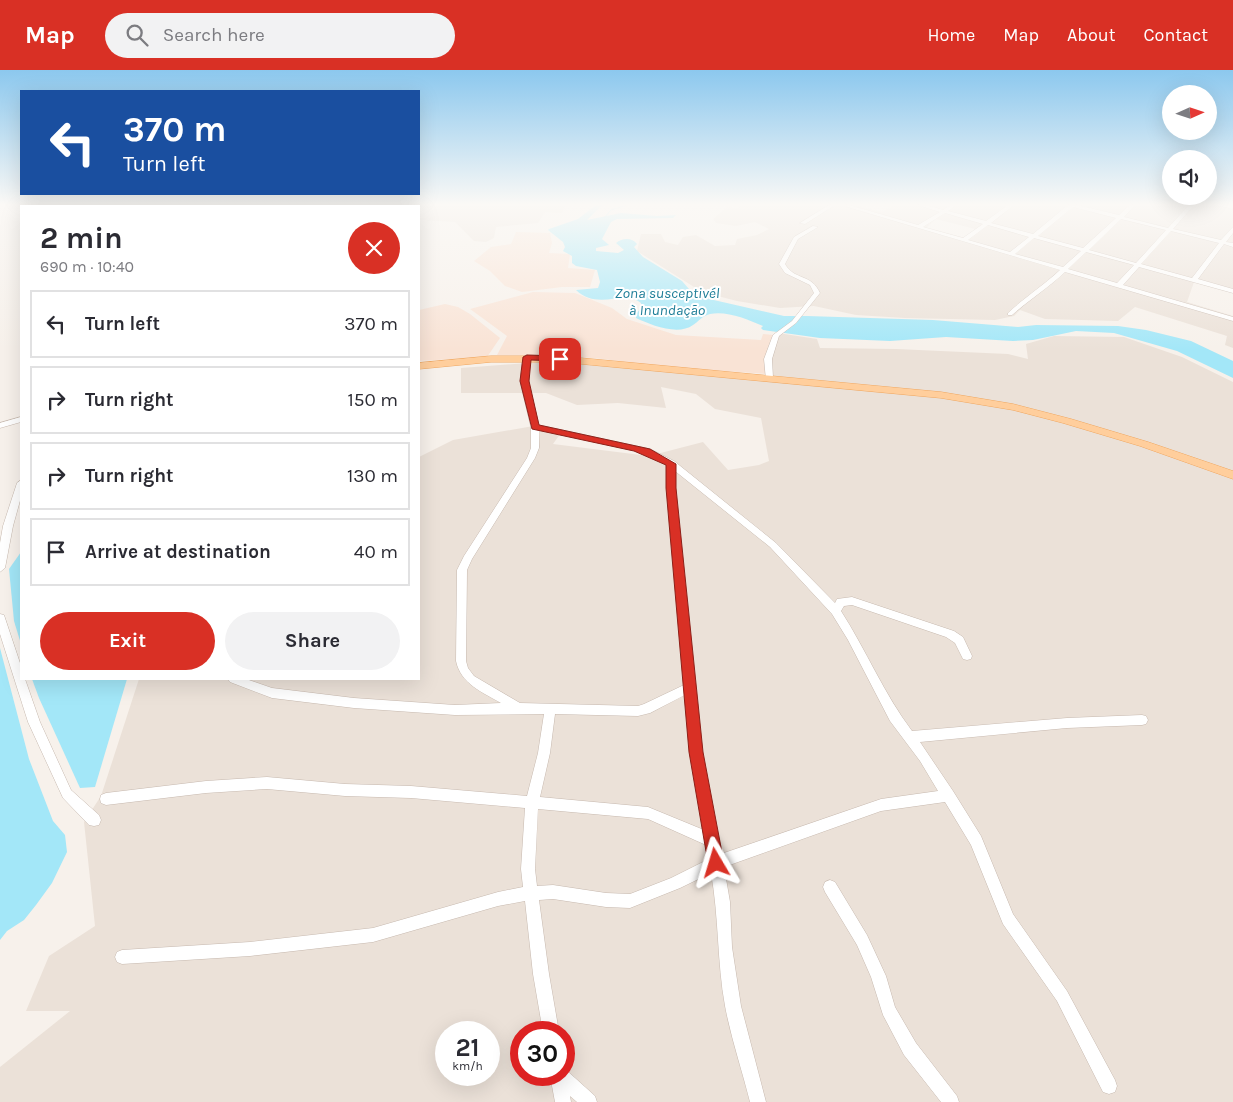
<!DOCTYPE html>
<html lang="en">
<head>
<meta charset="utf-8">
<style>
	body { margin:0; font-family:Karla,sans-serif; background:#f2f2f3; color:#2b2b33; height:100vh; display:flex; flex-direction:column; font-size:19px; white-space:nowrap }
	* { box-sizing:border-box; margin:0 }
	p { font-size:16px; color:#7c7c81 }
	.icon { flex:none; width:28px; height:28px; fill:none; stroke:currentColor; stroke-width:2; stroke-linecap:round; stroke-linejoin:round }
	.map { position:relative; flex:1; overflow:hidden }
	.drawer { position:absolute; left:20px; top:135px; width:400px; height:475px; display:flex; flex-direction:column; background:#fff; border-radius:0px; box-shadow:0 5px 20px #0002 }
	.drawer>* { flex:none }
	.guide { position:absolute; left:20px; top:20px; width:400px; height:105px; border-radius:0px; box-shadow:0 5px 20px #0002; background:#1a4fa0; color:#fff; overflow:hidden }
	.needle { width:32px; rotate:87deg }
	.fabs { position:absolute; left:1162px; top:15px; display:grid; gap:10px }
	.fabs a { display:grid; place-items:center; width:55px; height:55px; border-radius:50%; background:#fff; box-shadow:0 5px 20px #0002; font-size:25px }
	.speed { position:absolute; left:435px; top:951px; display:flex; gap:10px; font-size:25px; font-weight:700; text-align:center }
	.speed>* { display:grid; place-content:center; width:65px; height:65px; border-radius:50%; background:#fff; box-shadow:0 5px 20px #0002; line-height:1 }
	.speed small { font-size:12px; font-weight:400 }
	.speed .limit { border:8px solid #d22; background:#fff; color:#111 }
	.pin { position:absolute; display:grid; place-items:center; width:42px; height:42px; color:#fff; margin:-21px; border-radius:10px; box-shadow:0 2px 8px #0006 }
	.me { position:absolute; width:55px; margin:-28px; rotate:353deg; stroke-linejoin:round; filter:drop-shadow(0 0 4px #0008) }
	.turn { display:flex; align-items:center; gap:18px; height:105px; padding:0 20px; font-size:22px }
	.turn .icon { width:65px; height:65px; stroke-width:2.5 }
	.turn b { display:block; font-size:35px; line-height:42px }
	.round { display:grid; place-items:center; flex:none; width:52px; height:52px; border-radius:26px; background:#f2f2f3 }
	.headline { display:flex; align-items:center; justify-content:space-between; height:85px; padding:0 20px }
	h1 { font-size:30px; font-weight:700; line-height:38px }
	.button { display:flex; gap:10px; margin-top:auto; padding:10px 20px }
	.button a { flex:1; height:58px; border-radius:30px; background:#d93025; color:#fff; font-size:20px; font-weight:700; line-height:58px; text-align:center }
	.button a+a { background:#f2f2f3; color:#2b2b33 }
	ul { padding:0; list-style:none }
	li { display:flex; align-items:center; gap:15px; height:68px; margin:0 10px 8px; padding:0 10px; border:2px solid #e1e1e2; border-radius:0px }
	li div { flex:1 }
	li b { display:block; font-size:19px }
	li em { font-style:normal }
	header { display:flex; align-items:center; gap:30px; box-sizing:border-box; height:70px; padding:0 25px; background:#d93025; color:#fff }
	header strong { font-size:24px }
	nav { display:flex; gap:28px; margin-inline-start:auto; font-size:18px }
	.search { width:350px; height:45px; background:#f2f2f3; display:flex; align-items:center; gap:12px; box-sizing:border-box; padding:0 18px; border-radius:28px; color:#7c7c81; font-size:19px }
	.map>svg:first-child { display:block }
</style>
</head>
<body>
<header>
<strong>Map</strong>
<div class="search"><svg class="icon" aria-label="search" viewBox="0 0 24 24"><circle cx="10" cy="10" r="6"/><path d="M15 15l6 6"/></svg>Search here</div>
<nav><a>Home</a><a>Map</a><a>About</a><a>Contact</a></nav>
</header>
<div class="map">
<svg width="1233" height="1032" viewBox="0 0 1233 1032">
	<rect width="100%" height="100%" fill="#f7f1eb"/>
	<g fill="#ebe1d8" fill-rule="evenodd">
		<path d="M310 135H566L562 143 545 142 538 153 496 157 494 168 486 172 474 171 455 152 419 150V136H308Z"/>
		<path d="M741 135H855L882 142 894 135H1233V222L1194 212 1187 232 1233 246V278L1225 275 1227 266 1135 237 1118 251 1045 249 1020 240 1014 246 995 250 905 248 856 245 814 236 780 238 737 231 702 222 637 181 641 164H661L665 172 678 175 683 167 696 165 715 176 735 175 737 169 757 165 769 159 755 152 736 156 716 153 713 149 727 137 738 138ZM936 149 975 159 965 168 926 158Z"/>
		<path d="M778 263 817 269 820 278 896 279 1008 284 1028 289 1026 274 1054 266 1124 267 1182 287 1233 312V1032H0V997L70 941H26L49 886 95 856 84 752 101 726 139 609H419V387L453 370 539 355 563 360 553 374 649 386 703 372 728 400 759 395 769 391 761 348 715 339 696 324 661 317 666 338 618 333 577 335 546 323H461V298L541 292 771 307 770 281ZM446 962H489V1005H446ZM521 962H564V1005H521Z"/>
	</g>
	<g fill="#f9e3d5">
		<path d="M516 162 550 163 552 173 549 183 570 184 568 198 595 200 590 217H562L522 222 505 216 490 201 474 191 491 177 511 174Z"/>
		<path d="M533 222 575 223 612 238 627 249 676 265 761 270 763 264 774 265 766 304 651 296 603 289 558 285H497L507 266 470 239Z"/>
		<path d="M445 234 458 237 470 244 500 268 487 287 419 291V240Z"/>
	</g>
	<g fill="#a3e7f8">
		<path d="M596 135H602L587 150 621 143 657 146 676 145 673 148 617 149 611 152 602 169 609 175 596 178V181L618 183 624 180 616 173C622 168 632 167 637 174L634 177 643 187 682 211 689 219 700 224 705 228 784 246H807L933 250 1018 257 1036 255 1118 256 1146 260 1191 271 1233 291V308L1177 281 1114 263 1076 261 1033 270 1013 271 946 267 890 271 820 268 763 260 761 258 763 256C746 249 728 241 710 244 702 246 699 251 693 255 678 266 651 255 636 248V244L641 238V233C624 219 598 241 576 220L598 218 600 212 597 200 576 196 572 193V186L563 181 565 177 563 172 548 160 549 159 578 149Z"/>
		<path d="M21 482V574L14 551 9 499Z"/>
		<path d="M0 578 29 689 53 751 65 765 67 782 52 813 36 835 24 850 7 861 0 870Z"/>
		<path d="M32 609H127L95 717 80 718 39 628Z"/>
	</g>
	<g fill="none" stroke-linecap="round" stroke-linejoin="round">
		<path stroke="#a3e7f8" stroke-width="1" d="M605 150 604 148 611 140 627 135"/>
		<g stroke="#c7b9af" stroke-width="1">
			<g id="minor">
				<path d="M829 135H835L805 154 800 153Z"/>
				<path d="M841 135H849L918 155 940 142 918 135H926L943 140 951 135H957L948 141 986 151 1008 135H1014L991 153 1033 164 1068 135H1077L1119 145 1130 135H1135L1124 147 1168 158 1189 135H1194L1173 159 1221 170 1233 157V163L1226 172 1233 173V177L1224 174 1198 209 1233 219V223L1139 197 1123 215 1233 247V251L1065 202C1048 218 1029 230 1012 245H1008V243C1025 227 1043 216 1060 200ZM1073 137 1116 148 1083 178 1038 166ZM945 143 983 154 963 168 923 157ZM1121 149 1166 160 1136 193 1089 180ZM988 155 1029 167 1010 182 968 170ZM1171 161 1219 173 1192 208 1141 194ZM1034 168 1081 181 1063 197 1015 184ZM1086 182 1134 195 1117 213 1068 199Z"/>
				<path d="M1221 135H1233V139L1221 136Z"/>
				<path d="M813 156 818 157 798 169 785 194C795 211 811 203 820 223L796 253 779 266 772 289 773 308 766 310 764 289 773 265 792 251 814 223 810 215 785 203 779 194 794 167Z"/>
				<path d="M527 285 531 287 528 311 539 355 650 379 674 391 776 473 835 533 837 529 852 527 954 561 963 567 972 586 971 589 967 590 963 589 955 573 946 567 852 535 844 536 841 541C866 580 884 624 912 661L1067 648 1142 645 1146 646 1148 650 1146 654 1142 655 1067 658 920 672 953 721 981 766 1013 844 1067 921 1115 1010 1117 1016 1115 1022 1109 1024 1103 1022 1057 931 1003 854 971 775 945 732 881 741 724 797 730 832 732 877 741 936 766 1032H750C742 1000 731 968 725 936 717 892 719 847 711 803L680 818 630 838 606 837 553 829 539 830 549 904 559 962H543L533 904 525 831 498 836 373 872 250 886 122 894 117 892 115 887 117 882 122 880 250 872 373 858 498 822 523 817 521 799 525 738 411 728 345 726 267 719 206 723 106 735 101 733 100 729 101 725 106 723 206 711 267 707 345 714 411 716 527 726 538 683 544 644 455 645 354 638 272 628 230 612 228 609H246L272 618 354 628 455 635 501 633C482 622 461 614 456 591L457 500 464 486 527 388 531 378V357L520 311 523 287ZM539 360 645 383 667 394V418L684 615 644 634 638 636 520 633 474 606 468 598 466 591 467 500 472 489 535 388 539 378ZM675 401 770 477 832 544 848 570 890 651 920 691 938 721 881 729 721 784 702 682 675 418ZM685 625 690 682 704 760 648 737 540 727 550 683 555 644 638 646 650 643ZM538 739 648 749 706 775 709 789 671 808 630 824 606 823 553 815 537 816 535 799Z"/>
				<path d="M21 347V352L0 358V353Z"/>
				<path d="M21 410V427L13 456 5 498 0 502V473L3 456 17 413Z"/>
				<path d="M0 544 4 545 21 596V609H25L40 652 71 720 99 745 101 750 99 755 94 756 89 755 63 728 28 652 0 564Z"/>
				<path d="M830 810 835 812 867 865 886 906 895 937 916 973 957 1026 959 1032H941L904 985 883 945 871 907 857 875 825 822 823 817 825 812Z"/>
				<path d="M564 998 595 1026 597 1032H577L570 1026 571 1032H555L550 1005H564Z"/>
			</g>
		</g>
		<g stroke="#f0a760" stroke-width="1">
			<path id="major" d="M491 286H560L941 322 1013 334 1071 349 1148 372 1233 401V409L1140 376 1063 353 1013 340 941 328 560 292H491L419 299V293Z"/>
		</g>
		<use href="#minor" fill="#fff" fill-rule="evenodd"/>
		<use href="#major" fill="#ffce9c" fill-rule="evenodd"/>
	</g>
	<linearGradient id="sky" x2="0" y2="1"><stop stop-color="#8cc8ee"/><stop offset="0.48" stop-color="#fbf9f6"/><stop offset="1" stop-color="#fbf9f6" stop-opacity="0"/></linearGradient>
	<rect width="1233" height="280" fill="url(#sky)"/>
	<path fill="#d93025" stroke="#8d1f18" d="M527 285 560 286 564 289 560 291 531 290 529 311 539 355 650 379 676 394V418L703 682 724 793 721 798 716 801 710 798 708 793 689 682 666 418V395L634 381 532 359 520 311 523 287Z"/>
	<g text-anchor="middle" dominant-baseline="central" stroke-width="4" stroke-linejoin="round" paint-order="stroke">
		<g font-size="15" font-style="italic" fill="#1f7e98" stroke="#fff">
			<text x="667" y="223">Zona susceptivél<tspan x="667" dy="17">à Inundação</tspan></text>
		</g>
	</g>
</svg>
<div class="fabs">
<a><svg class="needle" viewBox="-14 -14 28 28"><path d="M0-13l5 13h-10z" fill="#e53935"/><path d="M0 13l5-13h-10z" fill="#7c7c81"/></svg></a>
<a><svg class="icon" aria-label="sound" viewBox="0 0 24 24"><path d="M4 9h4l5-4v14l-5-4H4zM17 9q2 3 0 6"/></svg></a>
</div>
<div class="speed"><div>21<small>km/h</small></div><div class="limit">30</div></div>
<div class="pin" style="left:560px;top:289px;background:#d93025"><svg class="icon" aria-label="arrive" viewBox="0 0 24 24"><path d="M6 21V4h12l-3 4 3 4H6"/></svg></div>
<svg class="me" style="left:716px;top:793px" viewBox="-20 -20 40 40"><path d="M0-17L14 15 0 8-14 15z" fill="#d93025" stroke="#fff" stroke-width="4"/></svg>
<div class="guide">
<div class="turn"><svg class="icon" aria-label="left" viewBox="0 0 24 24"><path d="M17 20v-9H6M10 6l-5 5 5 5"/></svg><div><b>370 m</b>Turn left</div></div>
</div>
<section class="drawer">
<div class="headline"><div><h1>2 min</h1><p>690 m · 10:40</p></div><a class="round" style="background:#d93025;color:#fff"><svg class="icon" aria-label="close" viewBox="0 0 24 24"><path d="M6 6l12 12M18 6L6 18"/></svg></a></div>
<ul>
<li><svg class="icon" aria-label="left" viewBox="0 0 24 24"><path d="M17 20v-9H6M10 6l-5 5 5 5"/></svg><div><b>Turn left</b></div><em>370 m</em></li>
<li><svg class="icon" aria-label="right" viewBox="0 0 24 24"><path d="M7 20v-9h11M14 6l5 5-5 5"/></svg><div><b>Turn right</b></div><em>150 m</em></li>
<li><svg class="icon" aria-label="right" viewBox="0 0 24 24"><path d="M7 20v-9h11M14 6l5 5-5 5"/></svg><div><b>Turn right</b></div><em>130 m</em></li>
<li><svg class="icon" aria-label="arrive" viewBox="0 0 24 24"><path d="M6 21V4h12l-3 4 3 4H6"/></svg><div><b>Arrive at destination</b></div><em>40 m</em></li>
</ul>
<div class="button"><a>Exit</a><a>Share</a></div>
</section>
</div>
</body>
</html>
